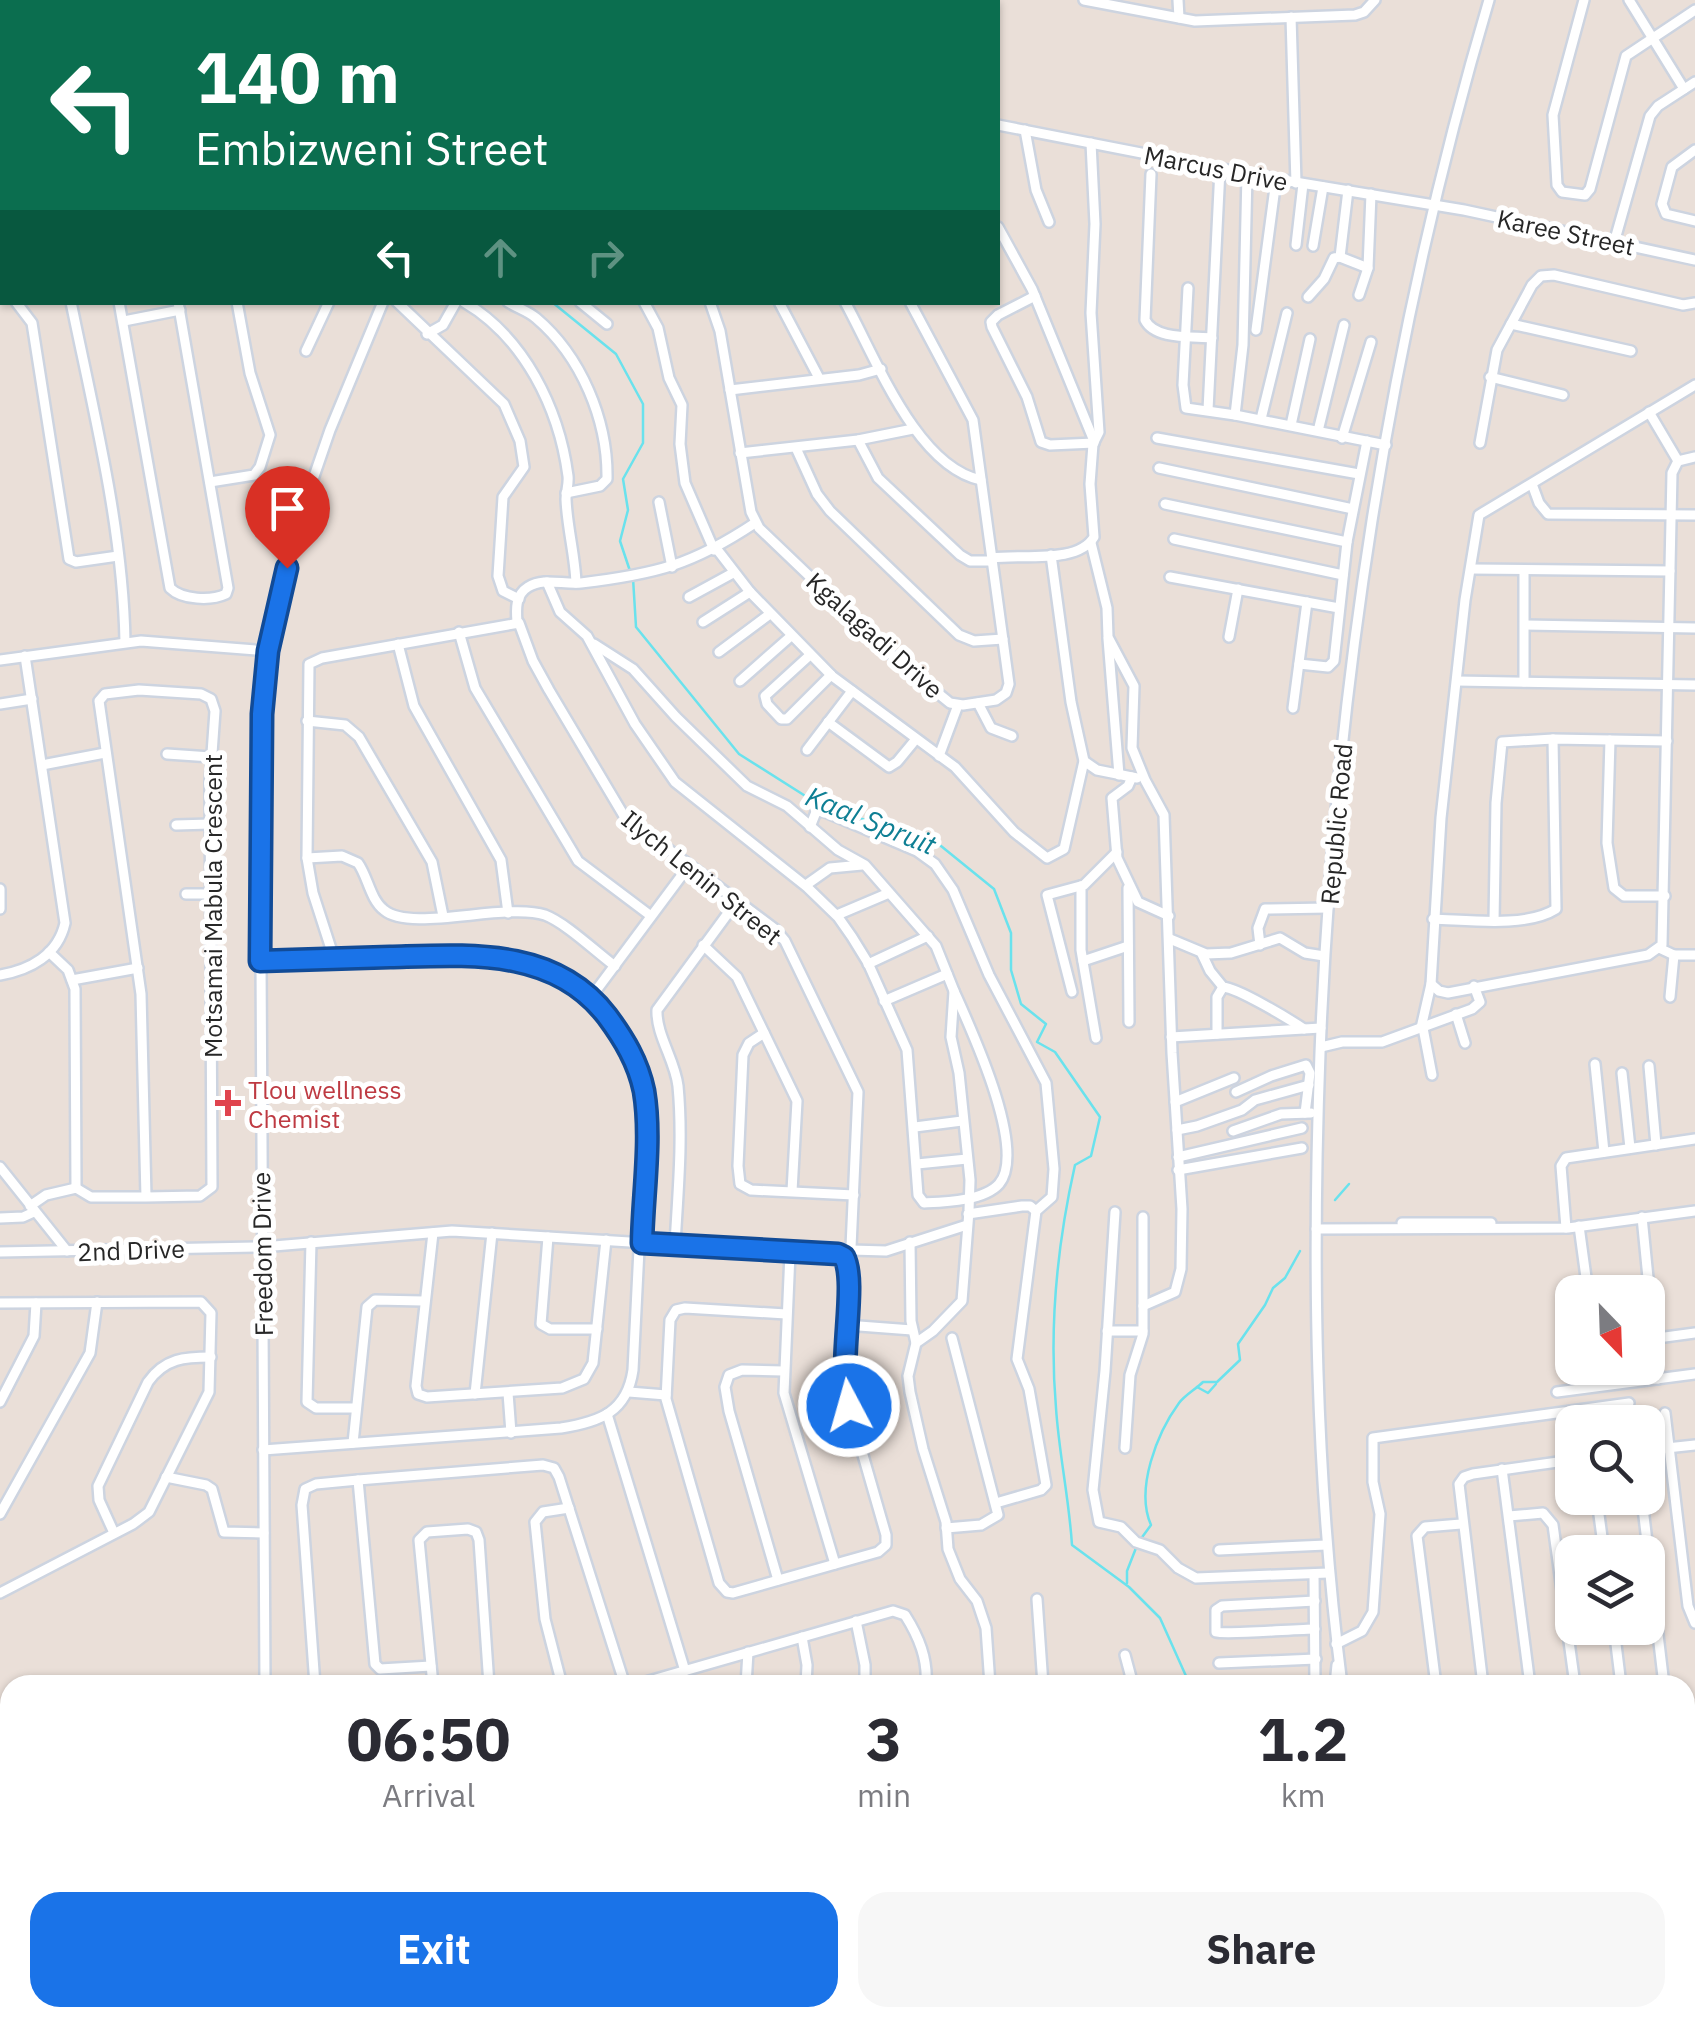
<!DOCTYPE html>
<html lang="en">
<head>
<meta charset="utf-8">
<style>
	body { margin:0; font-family:"IBM Plex Sans",sans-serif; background:#f7f7f7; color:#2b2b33; height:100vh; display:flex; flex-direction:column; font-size:38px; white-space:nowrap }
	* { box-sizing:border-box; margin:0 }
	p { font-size:32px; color:#7c7c81 }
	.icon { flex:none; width:55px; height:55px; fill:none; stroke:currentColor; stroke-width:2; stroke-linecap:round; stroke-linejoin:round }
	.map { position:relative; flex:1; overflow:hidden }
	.sheet { position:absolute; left:0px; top:1675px; width:1695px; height:352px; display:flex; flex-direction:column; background:#fff; border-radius:30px 30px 0 0; box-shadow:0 2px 8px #0004 }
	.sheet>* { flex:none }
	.banner { position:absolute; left:0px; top:0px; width:1000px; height:305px; box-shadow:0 2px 8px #0004; background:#0b6e4f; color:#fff; overflow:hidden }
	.needle { width:65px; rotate:157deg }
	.buttons { position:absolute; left:1555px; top:1275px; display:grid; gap:20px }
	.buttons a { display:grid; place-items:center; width:110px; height:110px; border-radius:20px; background:#fff; box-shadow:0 2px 8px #0004; font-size:50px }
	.pin { position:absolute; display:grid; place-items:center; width:85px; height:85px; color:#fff; margin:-102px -42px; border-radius:50% 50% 50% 0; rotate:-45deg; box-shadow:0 0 10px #0007 }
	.pin .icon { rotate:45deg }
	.me { position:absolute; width:110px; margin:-55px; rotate:354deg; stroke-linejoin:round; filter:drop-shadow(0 0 8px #0008) }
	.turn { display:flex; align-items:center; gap:35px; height:210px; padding:0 30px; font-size:45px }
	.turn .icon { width:130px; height:130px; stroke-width:2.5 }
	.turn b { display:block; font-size:70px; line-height:85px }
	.lanes { display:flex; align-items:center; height:95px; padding:0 30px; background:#0003; justify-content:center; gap:50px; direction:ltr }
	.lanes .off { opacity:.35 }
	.eta { display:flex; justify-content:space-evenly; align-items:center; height:170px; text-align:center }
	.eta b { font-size:60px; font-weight:700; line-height:70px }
	.primary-button { display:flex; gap:20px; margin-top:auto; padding:20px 30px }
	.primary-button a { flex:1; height:115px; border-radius:30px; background:#1a73e8; color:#fff; font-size:40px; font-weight:700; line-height:115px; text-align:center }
	.primary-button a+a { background:#f7f7f7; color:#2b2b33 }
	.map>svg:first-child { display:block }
</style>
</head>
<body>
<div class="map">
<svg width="1695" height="2026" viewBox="0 0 1695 2026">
	<rect width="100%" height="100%" fill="#eadfd8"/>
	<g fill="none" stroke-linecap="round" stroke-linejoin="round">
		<g stroke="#6ae2ed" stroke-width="2.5">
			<path d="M400 2 402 0"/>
			<path d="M552 302 616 354 643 404V443L623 479 628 510 620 541 630 571"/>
			<path d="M633 578 636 627 739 754 818 804 941 846 994 889 1011 933V970L1021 1004 1046 1024 1037 1042 1055 1052 1100 1117 1091 1156 1075 1165C1057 1245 1049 1326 1056 1408 1059 1454 1069 1498 1072 1545L1129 1587 1160 1618 1190 1685"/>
			<path d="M1335 1200 1349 1184"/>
			<path d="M1197 1387 1208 1393 1216 1384"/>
			<path d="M1140 1540 1151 1525C1135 1489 1157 1433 1179 1403 1185 1395 1196 1389 1203 1382H1217L1240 1360 1238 1344 1265 1305 1273 1288 1285 1278 1300 1251"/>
			<path d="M1127 1583V1571L1136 1548"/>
			<path d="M1106 2026 1107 2018"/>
		</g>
		<g stroke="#cdd4e0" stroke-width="14">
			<g id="minor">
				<path d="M14 0 15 2"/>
				<path d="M248 0 249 2"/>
				<path d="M485 0V2"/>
				<path d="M602 0 606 2"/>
				<path d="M1084 0 1195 21 1355 15 1364 12 1375 0"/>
				<path d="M1178 0 1179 18"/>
				<path d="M1584 0 1553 115 1557 185 1562 192 1585 195 1590 189 1626 56 1695 10"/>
				<path d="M1629 0 1684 89"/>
				<path d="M186 2 187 0"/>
				<path d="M309 2V0"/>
				<path d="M554 2 556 0"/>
				<path d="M663 2 665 0"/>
				<path d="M1291 17 1296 183"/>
				<path d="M0 58 2 57"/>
				<path d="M998 125 1259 176 1464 210 1695 260"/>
				<path d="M1025 130 1036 190 1049 222"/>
				<path d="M0 142 2 154"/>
				<path d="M1695 150 1672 167 1662 204 1666 214 1695 221"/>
				<path d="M1151 174 1145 320C1155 340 1192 336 1212 338"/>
				<path d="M0 226 2 224"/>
				<path d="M998 227 1032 289 1094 441"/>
				<path d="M1614 243 1650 116 1658 106 1695 82"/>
				<path d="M1296 245 1303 184"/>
				<path d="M1313 246 1323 187"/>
				<path d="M0 252H2"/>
				<path d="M1340 257 1368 268"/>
				<path d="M1188 288 1183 385 1186 408 1235 415 1386 445"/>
				<path d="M0 294 2 291"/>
				<path d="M1359 295 1368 268 1371 194"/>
				<path d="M1035 296 998 315 991 322 992 327 1027 397 1041 442 1050 445 1094 443"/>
				<path d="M1308 297 1324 279 1334 258 1340 257 1348 190"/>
				<path d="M16 302 32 323 69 559 76 562 118 556"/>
				<path d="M71 302C94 414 123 528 125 642"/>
				<path d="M119 302 170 588C182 600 211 601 226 594L228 588 178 302"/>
				<path d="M397 302 504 404 520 441 524 467 503 497 498 576 503 591 519 599"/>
				<path d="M464 302C524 337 559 408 568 476 569 484 566 491 566 499 567 527 575 555 576 583"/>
				<path d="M508 302C517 308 528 311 536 318 581 356 608 420 607 479L600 486 566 493"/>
				<path d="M580 302 607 324"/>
				<path d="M644 302 658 328 669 378 682 405 680 444 685 483 714 550"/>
				<path d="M710 302 720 331 751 512 759 528 896 659 950 703 963 705 996 700 1006 693 1009 684 973 420 910 302"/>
				<path d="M779 302 819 378"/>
				<path d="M845 302C875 356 916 467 981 480"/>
				<path d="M124 321 180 310"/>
				<path d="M1511 324 1631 351"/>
				<path d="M1256 330 1276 180"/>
				<path d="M427 334 443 325 456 302"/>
				<path d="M306 351 329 302"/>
				<path d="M1490 377 1563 395"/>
				<path d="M730 390 859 375 881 369"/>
				<path d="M1208 410 1220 169"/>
				<path d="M1649 412 1678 461"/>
				<path d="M1235 415 1243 345 1247 174"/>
				<path d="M1261 419 1287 313"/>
				<path d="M1291 425 1310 339"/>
				<path d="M1318 431 1344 325"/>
				<path d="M1157 438 1359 474"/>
				<path d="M1342 438 1371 342"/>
				<path d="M858 440 878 478 960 555 970 561H992"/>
				<path d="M1480 443 1497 350 1532 285 1541 276 1554 275 1683 305 1695 303"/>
				<path d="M796 448 817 494 830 511 959 635 974 641 1003 639"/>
				<path d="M740 453 858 440 913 429"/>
				<path d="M1159 468 1353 509"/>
				<path d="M210 482 254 475 260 467 270 435 250 373 237 302"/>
				<path d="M1532 484 1539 503 1548 514 1695 515"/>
				<path d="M659 502 672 567"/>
				<path d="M1165 504 1347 542"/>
				<path d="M1174 539 1343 575"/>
				<path d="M1091 543 1107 608 1108 637 1134 686 1132 748 1145 780 1164 815 1172 1053 1182 1209 1181 1269 1175 1292 1143 1306"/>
				<path d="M716 548 750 592 832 676 955 767 1014 832 1047 858 1064 849 1084 761 1071 702 1051 555"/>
				<path d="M992 558C1023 554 1078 564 1094 537L1090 484 1093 444 1099 432 1091 313 1095 224 1091 143"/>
				<path d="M1471 569 1670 571"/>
				<path d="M1524 570V682"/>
				<path d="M1170 577 1339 608"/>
				<path d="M547 582 560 612 587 636 635 724 675 782 807 887 838 917 852 937 868 963 907 1050 918 1195 924 1203C944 1202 984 1201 999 1184 1028 1150 970 1027 954 991"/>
				<path d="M689 597 733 573"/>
				<path d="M517 622C516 610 515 595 528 587 544 577 563 585 581 583 656 574 692 565 755 523"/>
				<path d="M703 622 750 592"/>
				<path d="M1525 625 1695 628"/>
				<path d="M459 632 475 688 578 861 651 916"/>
				<path d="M1229 637 1238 589"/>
				<path d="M1108 639 1119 775"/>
				<path d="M398 644 414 706 501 860 508 913"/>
				<path d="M594 644 633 669 676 717 747 786 787 806 838 850 865 865 936 946 954 991 951 1037 959 1073 970 1180 969 1211 962 1301 933 1331 916 1343"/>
				<path d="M719 652 770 614"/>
				<path d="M810 655 765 696 767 704 781 719H787L831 675"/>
				<path d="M0 660 141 641 268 651"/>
				<path d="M1299 664 1328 667 1334 661 1347 542 1367 441"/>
				<path d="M740 681 791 636"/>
				<path d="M1457 681 1695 685"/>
				<path d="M978 703 991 728 1012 736"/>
				<path d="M0 704 32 699"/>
				<path d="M1293 708 1307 602"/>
				<path d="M307 721 345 725 359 737 432 862 443 916"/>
				<path d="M828 722 889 767 897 762 916 739"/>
				<path d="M1610 740 1607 843 1614 888 1624 896H1665"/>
				<path d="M807 750 852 691"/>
				<path d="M167 754 211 757"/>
				<path d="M939 756 958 705"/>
				<path d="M1084 761 1097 770 1137 778"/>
				<path d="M42 765 105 753"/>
				<path d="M1132 777 1128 786 1112 798 1117 858 1138 902 1169 916"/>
				<path d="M176 825 210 824"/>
				<path d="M810 827 816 812 823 811 917 851 935 864 953 890 989 975 1046 1083 1054 1169 1052 1197 1036 1211 1017 1359 1029 1389 1046 1485 1041 1490 996 1503"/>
				<path d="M307 858 342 856 358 863C368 877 370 899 384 910 411 933 506 902 545 915 566 923 596 952 615 966"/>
				<path d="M806 885 830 868 862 865"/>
				<path d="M1081 886V950L1096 1038"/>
				<path d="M1128 888 1129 1022"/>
				<path d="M0 889V909"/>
				<path d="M186 894H211"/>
				<path d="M837 915 889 893"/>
				<path d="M1433 919C1468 920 1526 928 1556 909L1553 739"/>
				<path d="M1494 921 1496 803 1502 742 1553 739 1667 741"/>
				<path d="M1170 939 1206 954 1231 953 1280 938 1305 953 1324 956"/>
				<path d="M703 945 737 977 797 1101 792 1191"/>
				<path d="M1260 945 1258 928 1265 909 1328 908"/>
				<path d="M1659 948 1674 955H1695"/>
				<path d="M49 952 68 970 75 989 76 1188"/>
				<path d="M1202 954 1210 971 1223 987C1238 988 1289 1019 1304 1029"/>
				<path d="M334 958 313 893 307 858 309 664 322 658 519 623 533 661 549 690 624 816 775 929 785 941 858 1092 851 1247 848 1263"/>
				<path d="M261 961 500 957 549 972 592 996 620 1033 633 1056 646 1108 633 1370C627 1412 600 1422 561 1428L263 1450"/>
				<path d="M1083 961 1128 946"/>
				<path d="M868 964 928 936"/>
				<path d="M0 975C30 970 58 955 65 923L25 656"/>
				<path d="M72 980 138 968"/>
				<path d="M1431 984 1439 991 1448 993 1648 955 1662 945 1672 473 1678 461 1695 457"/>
				<path d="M1072 992 1047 895 1084 885 1117 852"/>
				<path d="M592 996 688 867"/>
				<path d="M1670 997 1674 955"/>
				<path d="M884 1001 947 974"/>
				<path d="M1456 1014 1465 1043"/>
				<path d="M1421 1028 1431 984 1441 818 1465 600 1479 515 1695 385"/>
				<path d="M1423 1028 1432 1075"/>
				<path d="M764 1033 749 1043 743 1055 738 1166 740 1184 751 1190 854 1195"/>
				<path d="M1217 1034V997L1223 987"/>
				<path d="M1171 1037 1321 1028"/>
				<path d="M1321 1047 1342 1042H1382L1472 1009 1480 1002 1474 986"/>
				<path d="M1595 1064 1604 1152"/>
				<path d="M1649 1066 1656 1145"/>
				<path d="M1622 1073 1630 1148"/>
				<path d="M1236 1092 1271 1076 1306 1065 1310 1073 1305 1113"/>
				<path d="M1175 1102 1234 1078"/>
				<path d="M915 1127 962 1121"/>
				<path d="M1177 1130 1197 1126 1242 1110 1255 1100 1309 1085"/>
				<path d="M1233 1131 1281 1114 1311 1113"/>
				<path d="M1178 1157 1302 1128"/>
				<path d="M917 1164 967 1159"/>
				<path d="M0 1167 67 1251"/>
				<path d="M1178 1170 1302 1148"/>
				<path d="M76 1188 91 1197H146L200 1196 212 1187 210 782 215 711 211 699 201 694 139 690 105 694 99 701 141 994 146 1197"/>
				<path d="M30 1206 46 1195 76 1188"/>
				<path d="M1115 1212 1105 1371 1093 1490 1099 1522 1121 1527 1136 1542 1160 1550 1178 1568 1196 1578 1328 1573"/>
				<path d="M968 1214 1022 1206H1030L1036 1211"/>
				<path d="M1642 1217 1658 1379"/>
				<path d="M0 1218 23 1217 34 1212"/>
				<path d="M1402 1223H1491"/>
				<path d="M1579 1226 1588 1292"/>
				<path d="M1566 1228 1561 1166 1566 1158 1695 1139"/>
				<path d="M1316 1229 1568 1228 1695 1211"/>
				<path d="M433 1233 416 1386 418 1394 427 1397 562 1388 584 1379 593 1363 606 1240"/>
				<path d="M548 1237 541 1324 550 1329H597"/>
				<path d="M311 1242 307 1402 316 1408H355"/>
				<path d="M910 1242 911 1321 916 1343 908 1376 910 1392 923 1449 946 1522 948 1549 960 1579 977 1601 986 1628 990 1685"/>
				<path d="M675 1244C678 1191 683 1139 678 1086 675 1060 656 1035 657 1010L737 901"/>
				<path d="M851 1250 886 1251 967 1225"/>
				<path d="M0 1252 262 1247 452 1231 840 1255 849 1268 844 1389 886 1535V1545L878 1552 733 1593 727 1592 719 1583 666 1399 670 1320 676 1310 685 1308 786 1314"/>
				<path d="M790 1253 784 1393 835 1564"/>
				<path d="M0 1303 201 1302 211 1313 209 1392 149 1512 133 1524 0 1593"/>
				<path d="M846 1325 912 1330"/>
				<path d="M1107 1331H1143"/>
				<path d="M1650 1339 1695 1333"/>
				<path d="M629 1392 666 1395"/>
				<path d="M1557 1392 1695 1374"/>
				<path d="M508 1393 511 1433"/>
				<path d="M475 1394 492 1233"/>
				<path d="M0 1402 34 1336 36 1303"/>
				<path d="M1665 1413 1688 1606 1695 1623"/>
				<path d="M607 1414 685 1671"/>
				<path d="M353 1443 367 1307 375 1300 423 1301"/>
				<path d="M1125 1448 1130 1375 1143 1334V1217"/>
				<path d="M1648 1450 1695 1445"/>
				<path d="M1502 1469 1530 1685"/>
				<path d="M166 1477 206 1485 212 1489 224 1532 264 1533"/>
				<path d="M358 1480 375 1664 380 1669 431 1666"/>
				<path d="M1597 1500 1604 1552"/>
				<path d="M1598 1503 1637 1502 1643 1508 1664 1685"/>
				<path d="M0 1514 90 1353 97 1302"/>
				<path d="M1509 1516 1543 1513 1553 1525 1575 1685"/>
				<path d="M946 1528 981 1525 998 1515 952 1338"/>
				<path d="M114 1533 99 1500 98 1486 148 1382C165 1358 185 1357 211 1357"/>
				<path d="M1219 1550 1326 1545"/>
				<path d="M1314 1574 1315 1685"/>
				<path d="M778 1580 729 1411 725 1387 729 1375 742 1370 783 1371"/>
				<path d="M1037 1599 1043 1685"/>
				<path d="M1315 1601 1222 1606 1216 1610V1632C1226 1635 1297 1629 1315 1629"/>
				<path d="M856 1621 865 1665V1685"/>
				<path d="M1614 1628 1621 1685"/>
				<path d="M802 1637 807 1665 806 1685"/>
				<path d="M1336 1644 1362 1631 1373 1612 1380 1514 1373 1482V1438L1629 1403"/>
				<path d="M1125 1655 1133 1685"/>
				<path d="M1219 1663 1316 1659"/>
				<path d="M265 1685 261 961V743L265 683 273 629 299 520 330 430 383 302"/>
				<path d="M315 1685 302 1505 305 1489 316 1484 358 1480 543 1465 554 1468 559 1477 625 1685"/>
				<path d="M433 1685 419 1540 427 1532 468 1529 476 1532 479 1540 489 1685"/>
				<path d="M562 1685 545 1619 535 1522 543 1512 569 1508"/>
				<path d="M635 1685 893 1611 905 1615C919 1637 928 1659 926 1685"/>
				<path d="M746 1685 748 1652"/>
				<path d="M1335 1685 1337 1665"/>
				<path d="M1342 1685C1315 1472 1312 1268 1320 1053 1334 699 1388 341 1489 0"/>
				<path d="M1436 1685 1417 1536 1425 1527 1461 1524"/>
				<path d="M1483 1685 1459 1484 1464 1477 1473 1474 1572 1460"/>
				<path d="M1685 1790 1695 1788"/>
				<path d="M0 1794 10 1793"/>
				<path d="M0 1851 10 1850"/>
				<path d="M0 1909 10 1907"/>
				<path d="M1685 1935 1695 1933"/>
				<path d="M0 1967 10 1965"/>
				<path d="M1685 1987 1695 1985"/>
				<path d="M188 2018 189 2026"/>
				<path d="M253 2018V2026"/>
				<path d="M287 2018 288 2026"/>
				<path d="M343 2018 344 2026"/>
				<path d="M402 2018 403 2026"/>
				<path d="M461 2018V2026"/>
				<path d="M1151 2018 1152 2026"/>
				<path d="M1179 2018 1181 2026"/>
				<path d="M1382 2018 1383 2026"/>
				<path d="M1390 2018 1391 2026"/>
				<path d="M1475 2018 1477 2026"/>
				<path d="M1528 2018 1530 2026"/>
				<path d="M1581 2018 1582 2026"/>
				<path d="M1633 2018 1635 2026"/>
				<path d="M1682 2018 1683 2026"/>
				<path d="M6 2026 48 2018"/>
				<path d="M513 2026 563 2018"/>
				<path d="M814 2026 864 2018"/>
				<path d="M914 2026V2018"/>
				<path d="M970 2026V2018"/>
				<path d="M1005 2026V2018"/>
				<path d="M1069 2026 1083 2018"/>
				<path d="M1125 2026 1126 2018"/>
			</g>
		</g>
		<use href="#minor" stroke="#fff" stroke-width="9"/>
	</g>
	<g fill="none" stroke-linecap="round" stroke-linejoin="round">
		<g stroke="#114b97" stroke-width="25">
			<path id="route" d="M287 568 268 651 262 714 260 961C304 960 347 958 390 957 468 955 554 947 607 1016 624 1039 638 1062 644 1091 652 1139 643 1193 642 1243L838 1254 844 1257C858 1284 837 1364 849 1406"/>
		</g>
		<use href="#route" stroke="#1a73e8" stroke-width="18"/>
	</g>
	<path fill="#e0444e" stroke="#fff" stroke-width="4" d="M223 1088h10v10h10v10h-10v10h-10v-10h-10v-10h10z"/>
	<g text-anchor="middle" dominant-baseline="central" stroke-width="10" stroke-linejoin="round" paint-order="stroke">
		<g font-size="25" fill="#272727" stroke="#fff">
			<text transform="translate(1216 168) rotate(11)">Marcus Drive</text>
			<text transform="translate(1566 232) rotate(12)">Karee Street</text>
			<text transform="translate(875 635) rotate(42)">Kgalagadi Drive</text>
			<text transform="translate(1336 824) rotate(-85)">Republic Road</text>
			<text transform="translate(702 877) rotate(39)">Ilych Lenin Street</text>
			<text transform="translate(212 906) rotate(-90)">Motsamai Mabula Crescent</text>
			<text transform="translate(131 1250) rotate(-2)">2nd Drive</text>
			<text transform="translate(262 1254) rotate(-91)">Freedom Drive</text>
		</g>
		<g font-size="25" fill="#be3a42" stroke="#fff" text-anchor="start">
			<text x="248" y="1089">Tlou wellness<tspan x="248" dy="29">Chemist</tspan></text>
		</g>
		<g font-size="28" font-style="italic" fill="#0e7f94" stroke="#fff">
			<text transform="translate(871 820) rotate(22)">Kaal Spruit</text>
		</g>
	</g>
</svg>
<div class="buttons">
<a><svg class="needle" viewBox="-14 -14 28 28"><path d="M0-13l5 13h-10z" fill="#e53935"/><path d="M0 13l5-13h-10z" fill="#7c7c81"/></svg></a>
<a><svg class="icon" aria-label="search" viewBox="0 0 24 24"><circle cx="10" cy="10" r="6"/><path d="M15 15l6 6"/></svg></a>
<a><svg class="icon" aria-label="layers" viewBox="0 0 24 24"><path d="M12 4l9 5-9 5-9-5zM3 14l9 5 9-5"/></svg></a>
</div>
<div class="pin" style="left:287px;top:568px;background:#d93025"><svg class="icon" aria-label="arrive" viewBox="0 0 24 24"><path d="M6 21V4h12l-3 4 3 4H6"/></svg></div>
<svg class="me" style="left:849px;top:1406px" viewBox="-20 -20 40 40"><circle r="17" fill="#1a73e8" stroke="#fff" stroke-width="3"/><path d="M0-11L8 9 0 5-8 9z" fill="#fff"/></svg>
<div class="banner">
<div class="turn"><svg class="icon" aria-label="left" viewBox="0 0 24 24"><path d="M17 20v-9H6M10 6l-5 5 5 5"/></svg><div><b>140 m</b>Embizweni Street</div></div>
<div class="lanes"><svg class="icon" aria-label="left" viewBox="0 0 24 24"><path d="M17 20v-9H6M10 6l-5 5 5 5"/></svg><svg class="icon off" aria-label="ahead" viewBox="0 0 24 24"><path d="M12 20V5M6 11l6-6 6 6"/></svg><svg class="icon off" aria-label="right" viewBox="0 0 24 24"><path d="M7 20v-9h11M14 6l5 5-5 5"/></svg></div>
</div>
<section class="sheet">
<div class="eta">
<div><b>06:50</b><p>Arrival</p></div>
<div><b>3</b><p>min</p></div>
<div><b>1.2</b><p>km</p></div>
</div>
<div class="primary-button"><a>Exit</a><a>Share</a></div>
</section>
</div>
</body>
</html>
